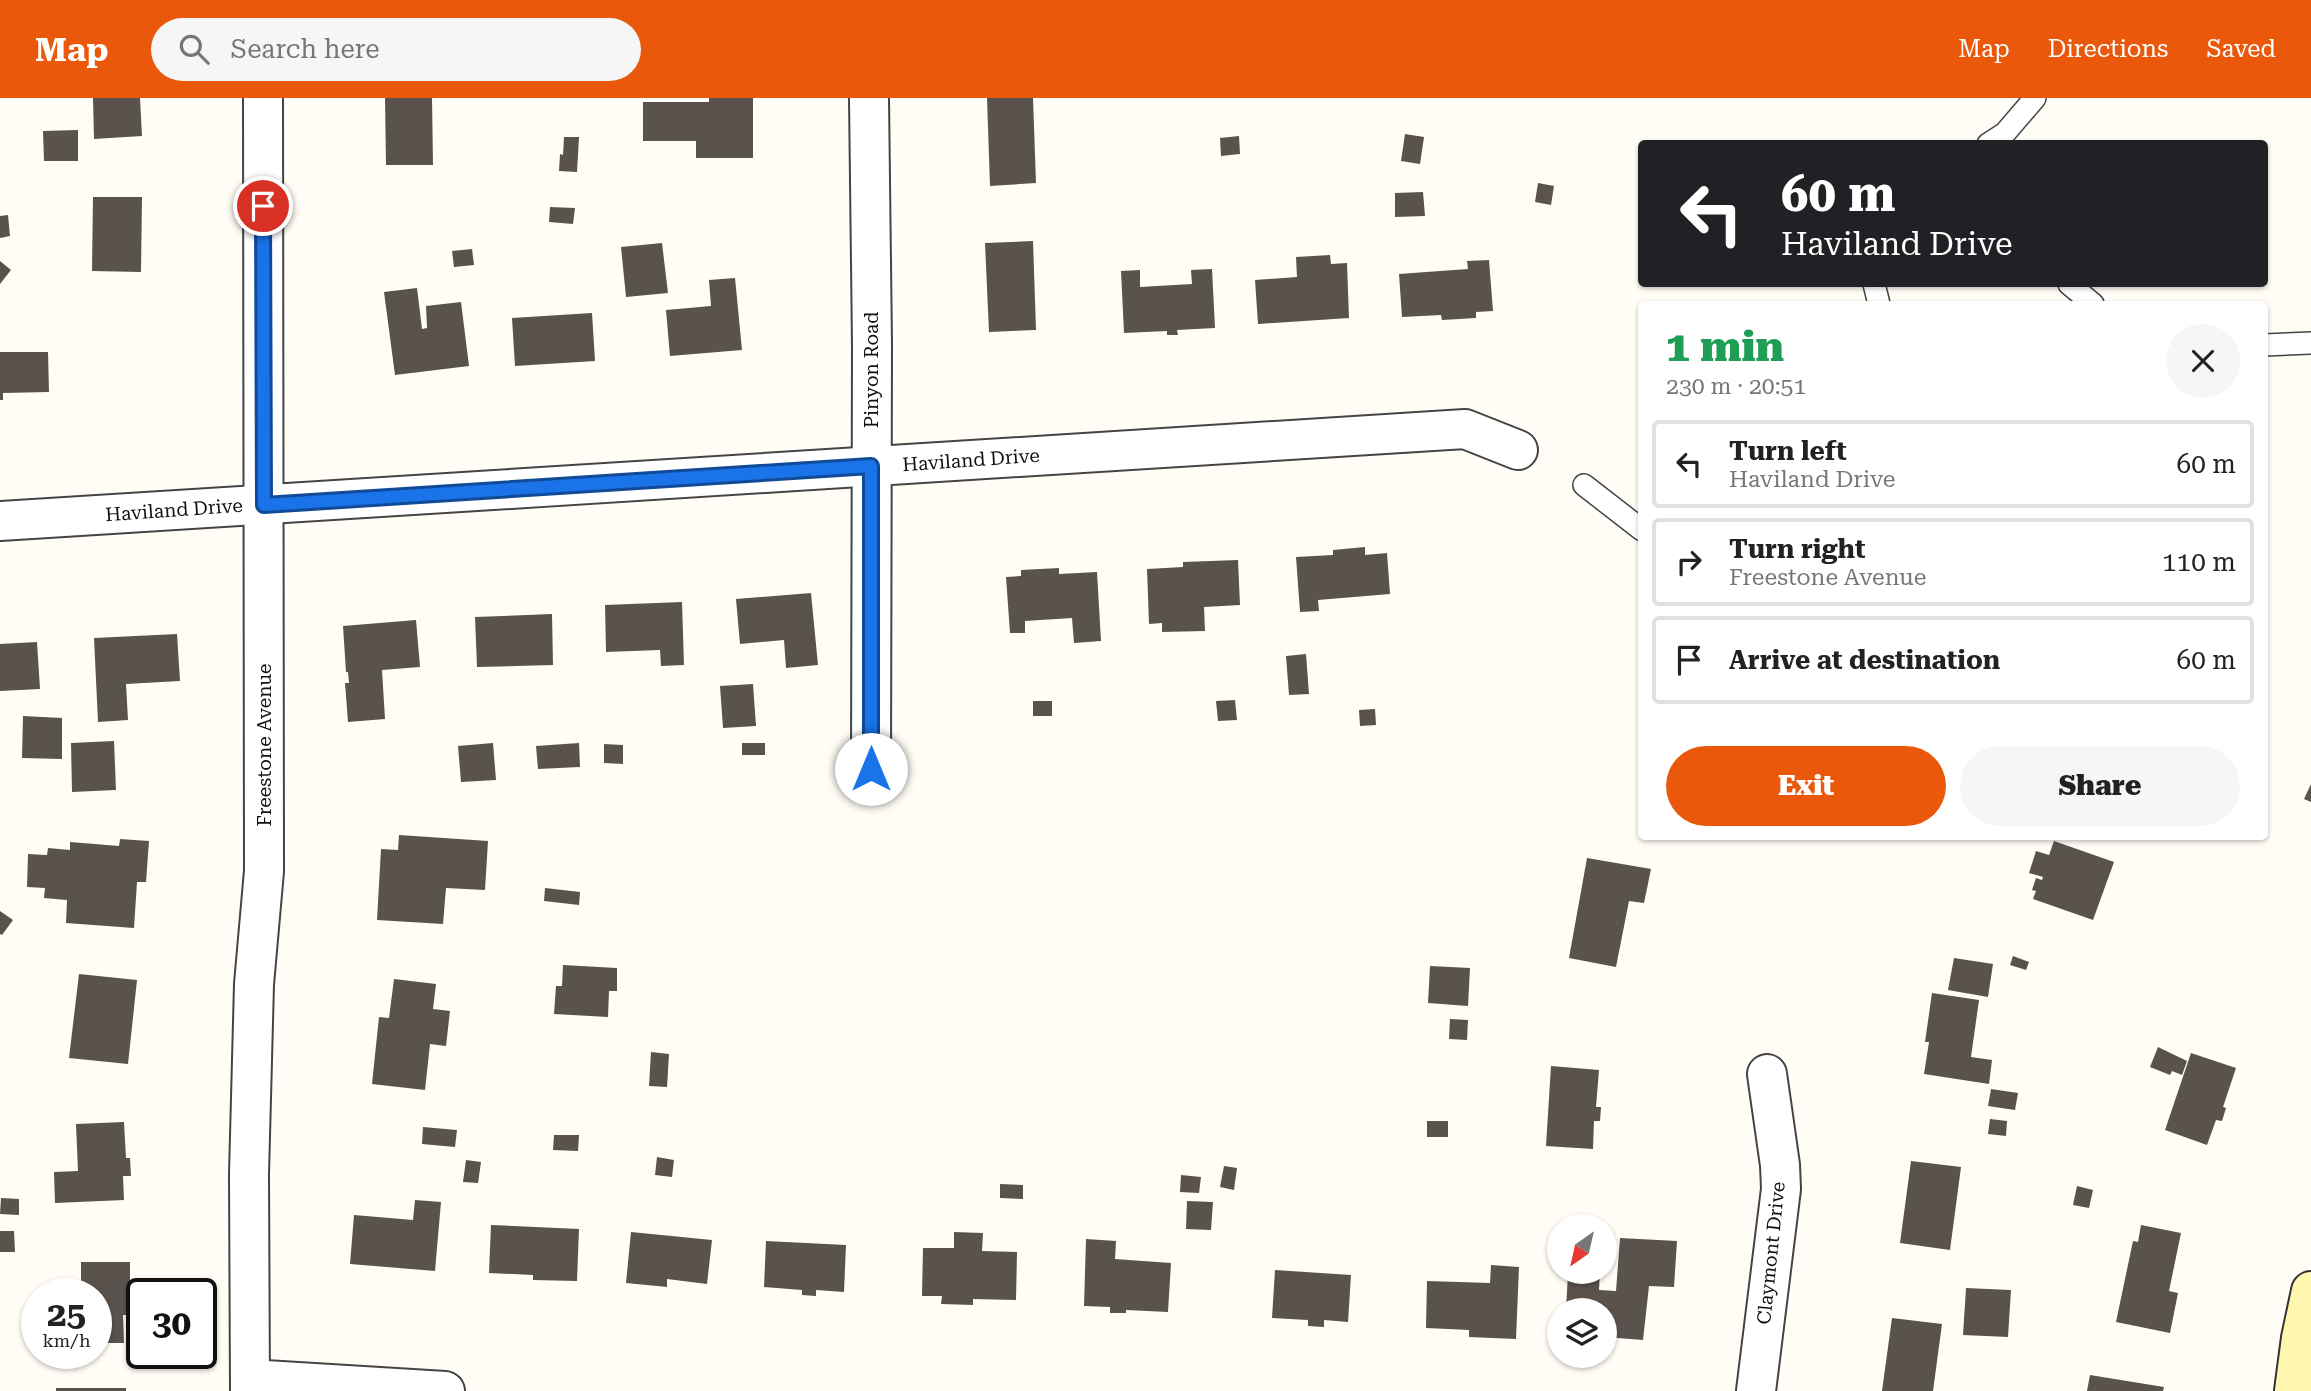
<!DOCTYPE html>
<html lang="en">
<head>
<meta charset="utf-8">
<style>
	body { margin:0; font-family:"Roboto Serif",serif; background:#f6f6f6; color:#222; height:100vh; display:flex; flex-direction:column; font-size:26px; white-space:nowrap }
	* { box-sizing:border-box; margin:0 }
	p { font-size:23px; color:#767676 }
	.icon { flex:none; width:38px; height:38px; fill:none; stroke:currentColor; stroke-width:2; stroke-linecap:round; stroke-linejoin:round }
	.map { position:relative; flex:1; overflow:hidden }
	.sheet { position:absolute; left:1638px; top:203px; width:630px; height:539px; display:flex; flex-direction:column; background:#fff; border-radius:7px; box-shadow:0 2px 5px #0004 }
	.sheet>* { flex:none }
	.banner { position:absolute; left:1638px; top:42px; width:630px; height:147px; border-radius:7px; box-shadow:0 2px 5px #0004; background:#202124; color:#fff; overflow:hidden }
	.needle { width:46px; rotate:214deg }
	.fabs { position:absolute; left:1547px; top:1116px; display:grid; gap:14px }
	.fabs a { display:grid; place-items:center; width:70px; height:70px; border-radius:50%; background:#fff; box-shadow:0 2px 5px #0004; font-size:35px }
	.speed { position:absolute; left:21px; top:1180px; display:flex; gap:14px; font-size:35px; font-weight:700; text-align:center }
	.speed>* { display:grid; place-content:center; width:91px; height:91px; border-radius:50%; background:#fff; box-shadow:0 2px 5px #0004; line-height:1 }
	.speed small { font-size:18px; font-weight:400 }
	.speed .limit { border:4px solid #111; border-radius:10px; background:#fff; color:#111 }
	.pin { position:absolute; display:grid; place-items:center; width:60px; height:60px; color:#fff; margin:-30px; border:4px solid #fff; border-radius:50%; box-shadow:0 2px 7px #0007 }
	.me { position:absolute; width:77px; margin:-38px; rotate:0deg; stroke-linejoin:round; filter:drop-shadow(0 0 5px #0008) }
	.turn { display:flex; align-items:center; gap:24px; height:147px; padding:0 28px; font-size:32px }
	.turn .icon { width:91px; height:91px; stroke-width:2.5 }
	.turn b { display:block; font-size:49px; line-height:60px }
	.round { display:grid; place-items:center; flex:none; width:74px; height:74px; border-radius:37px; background:#f6f6f6 }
	.summary { display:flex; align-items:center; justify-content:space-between; height:119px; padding:0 28px }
	h1 { font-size:42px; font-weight:800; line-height:52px; color:#1e9e55 }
	.button { display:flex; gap:14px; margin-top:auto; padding:14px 28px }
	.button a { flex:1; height:80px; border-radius:42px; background:#ea580c; color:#fff; font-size:28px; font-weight:800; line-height:80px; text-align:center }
	.button a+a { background:#f6f6f6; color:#222 }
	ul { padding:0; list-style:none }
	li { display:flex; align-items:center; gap:21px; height:88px; margin:0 14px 10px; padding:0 14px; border:4px solid #e0e0e0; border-radius:7px }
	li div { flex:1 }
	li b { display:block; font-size:26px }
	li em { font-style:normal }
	header { display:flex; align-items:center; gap:42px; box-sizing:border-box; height:98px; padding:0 35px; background:#ea580c; color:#fff }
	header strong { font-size:33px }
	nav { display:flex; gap:38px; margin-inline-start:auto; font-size:24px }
	.search { width:490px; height:63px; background:#f6f6f6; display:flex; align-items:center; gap:18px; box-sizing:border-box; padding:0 24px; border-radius:38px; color:#767676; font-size:26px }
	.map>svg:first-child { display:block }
</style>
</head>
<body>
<header>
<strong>Map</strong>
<div class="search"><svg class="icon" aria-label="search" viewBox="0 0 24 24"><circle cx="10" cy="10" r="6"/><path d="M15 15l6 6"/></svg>Search here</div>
<nav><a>Map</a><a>Directions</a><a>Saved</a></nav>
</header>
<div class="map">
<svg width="2311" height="1293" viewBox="0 0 2311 1293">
	<rect width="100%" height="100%" fill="#fffdf5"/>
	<g fill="#5a524d">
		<path d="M93 0H140L142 38 94 41Z"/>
		<path d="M385 0H432L433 67H386Z"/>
		<path d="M709 0H753V60H696V43H643V4H709Z"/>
		<path d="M987 0H1033L1036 85 990 88Z"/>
		<path d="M78 32V63H44L43 33Z"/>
		<path d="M1405 36 1424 39 1420 66 1401 63Z"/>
		<path d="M1239 38 1240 56 1221 58 1220 40Z"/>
		<path d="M564 39H579L577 74 559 73 560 56 563 57Z"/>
		<path d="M1538 85 1554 88 1551 107 1535 104Z"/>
		<path d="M1423 94 1425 118 1395 119V95Z"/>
		<path d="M93 99H142L141 174 92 173Z"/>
		<path d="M550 109 575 110 573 126 549 124Z"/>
		<path d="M8 117 10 138 0 140V118Z"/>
		<path d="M1033 143 1036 232 989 234 985 145Z"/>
		<path d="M662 145 668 195 626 199 621 149Z"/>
		<path d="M472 151 474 167 454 169 452 153Z"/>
		<path d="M1330 157 1331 166 1347 165 1349 220 1258 226 1255 182 1297 179 1296 159Z"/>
		<path d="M1489 162 1493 213 1476 214V220L1442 222 1441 217 1402 219 1399 176 1468 171 1467 163Z"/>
		<path d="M0 163 11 172 0 186Z"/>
		<path d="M1212 171 1215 230 1177 232 1178 237H1167V233L1124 235 1121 173 1140 172V189L1192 186 1191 172Z"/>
		<path d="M735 180 742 252 670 258 666 212 711 208 709 182Z"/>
		<path d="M417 190 422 231 427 230 426 208 461 204 469 268 395 277 384 194Z"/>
		<path d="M592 215 595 263 515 268 512 220Z"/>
		<path d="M0 254H48L49 294 3 295V302H0Z"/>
		<path d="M1365 449V457L1387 455 1390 496 1318 502 1319 513 1300 514 1296 459 1333 457V452Z"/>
		<path d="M1238 462 1240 507 1204 509 1205 533 1162 534V525L1149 526 1147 471 1183 469V464Z"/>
		<path d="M1059 470V476L1097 474 1101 543 1074 545 1072 520 1025 523V535H1010L1006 479 1021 478V472Z"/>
		<path d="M811 495 818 567 786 570 784 542 740 546 736 501Z"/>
		<path d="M682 504 684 567 661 568 660 552 606 554 605 507Z"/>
		<path d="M552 516 553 567 477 569 475 519Z"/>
		<path d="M416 522 420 569 382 572 385 621 348 624 345 585H349L348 574H346L343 528Z"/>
		<path d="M177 536 180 583 126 586 128 622 98 624 94 540Z"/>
		<path d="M37 544 40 591 0 593V546Z"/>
		<path d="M1306 556 1309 596 1289 597 1286 558Z"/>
		<path d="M753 586 756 628 723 630 720 588Z"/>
		<path d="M1235 602 1237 622 1218 623 1216 603Z"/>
		<rect x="1033" y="603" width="19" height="15"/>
		<path d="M1375 611 1376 627 1360 628 1359 612Z"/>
		<path d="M23 618 62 620V661L22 660Z"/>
		<path d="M114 643 116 692 72 694 71 645Z"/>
		<path d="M493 645 496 682 461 684 458 648Z"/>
		<path d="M579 645 580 669 538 671 536 648Z"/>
		<rect x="742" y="645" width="23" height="12"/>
		<path d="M604 646 623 647V666L604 665Z"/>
		<path d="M2311 686V704L2304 701Z"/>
		<path d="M399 737 488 743 485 792 446 790 443 826 377 822 381 751 398 752Z"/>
		<path d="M120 741 149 743 146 784H137L134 830 66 825 67 802 44 800 45 790 27 789 28 756 47 757 48 750 70 752V744L119 748Z"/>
		<path d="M2054 743 2114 764 2093 822 2033 801 2036 793 2032 792 2036 780 2042 782 2043 779 2029 775 2036 753 2049 757Z"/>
		<path d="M1587 760 1651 771 1644 805 1629 803 1616 869 1569 860Z"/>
		<path d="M545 790 580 794 579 807 544 803Z"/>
		<path d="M0 813 13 822 2 837 0 836Z"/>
		<path d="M2013 858 2029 864 2026 872 2010 867Z"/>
		<path d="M1954 860 1993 866 1988 899 1948 892Z"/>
		<path d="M563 867 617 870V893H609L608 919 554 916 556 888H562Z"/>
		<path d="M1430 868 1470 870 1468 908 1428 905Z"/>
		<path d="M79 876 137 882 128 966 69 960Z"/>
		<path d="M394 881 436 886 433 911 450 913 446 948 430 946 425 992 372 986 379 919 389 920Z"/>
		<path d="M1932 895 1979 902 1971 959 1992 962 1989 986 1924 976 1929 944H1925Z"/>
		<path d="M1450 921 1468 922 1467 942 1449 941Z"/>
		<path d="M2158 949 2187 963 2182 977 2172 973 2170 977 2150 969Z"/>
		<path d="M651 954 669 956 667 989 649 988Z"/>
		<path d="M2191 955 2236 970 2223 1009 2226 1010 2222 1023 2216 1022 2207 1047 2165 1032Z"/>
		<path d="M1551 968 1599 972 1596 1009H1601L1600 1023H1594L1593 1051 1546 1048Z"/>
		<path d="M1991 991 2018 995 2015 1012 1988 1008Z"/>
		<path d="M1990 1021 2007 1023 2006 1038 1988 1036Z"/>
		<rect x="1427" y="1023" width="21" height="16"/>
		<path d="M124 1024 126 1060H130L131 1078H123L124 1102 55 1105 54 1074 78 1073 76 1026Z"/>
		<path d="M423 1029 457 1032 455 1049 422 1046Z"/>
		<path d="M554 1037H579L578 1053 553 1052Z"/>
		<path d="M657 1059 674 1062 672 1079 655 1077Z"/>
		<path d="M466 1062 481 1064 478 1085 463 1084Z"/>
		<path d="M1911 1063 1961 1069 1950 1152 1900 1145Z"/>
		<path d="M1224 1068 1237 1070 1234 1092 1220 1089Z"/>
		<path d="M1181 1077 1201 1079 1199 1095 1180 1094Z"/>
		<path d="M1000 1086 1023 1087V1101L1000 1100Z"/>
		<path d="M2077 1088 2093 1092 2089 1110 2073 1107Z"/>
		<path d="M1 1100 19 1101V1117L0 1116Z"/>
		<path d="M415 1102 441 1104 435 1173 350 1166 354 1117 413 1122Z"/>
		<path d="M1187 1103 1213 1104 1211 1132 1186 1131Z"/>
		<path d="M491 1127 579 1131 577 1183 533 1182V1177L489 1175Z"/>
		<path d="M2141 1127 2181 1135 2169 1193 2178 1195 2170 1235 2116 1224 2133 1143 2138 1144Z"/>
		<path d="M0 1133H14L15 1154H0Z"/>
		<path d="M631 1134 712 1142 707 1186 667 1181V1189L626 1185Z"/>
		<path d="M954 1134 983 1135 982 1153 1017 1154 1016 1202 973 1201V1207L941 1206 942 1198H922L923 1150H954Z"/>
		<path d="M1620 1140 1677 1143 1674 1189 1649 1188 1643 1242 1605 1239V1213H1566L1568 1174H1600L1599 1192 1616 1193Z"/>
		<path d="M1086 1141 1116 1143 1115 1161 1171 1165 1168 1214 1126 1212V1215H1110V1209L1084 1208Z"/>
		<path d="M766 1143 846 1147 844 1194 816 1192V1198L802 1197V1192L764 1189Z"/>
		<path d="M81 1164H130V1217H123L124 1245H96V1195H81Z"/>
		<path d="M1491 1167 1519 1169 1516 1241 1469 1239V1232L1426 1230 1427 1183 1490 1185Z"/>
		<path d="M1275 1172 1351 1177 1348 1224 1324 1222V1229L1308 1228V1222L1272 1220Z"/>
		<path d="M1966 1190 2011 1192 2008 1239 1963 1237Z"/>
		<path d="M1892 1220 1942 1226 1933 1293H1882Z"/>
		<path d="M2090 1277 2164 1289 2163 1293H2087Z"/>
		<rect x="56" y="1290" width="70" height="3"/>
	</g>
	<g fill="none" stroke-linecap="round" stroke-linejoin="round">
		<g stroke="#444" stroke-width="24">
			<g id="lane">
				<path d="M1988 46 2005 35 2035 0"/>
				<path d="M1874 186 1879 206"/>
				<path d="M2069 186 2093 206"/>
				<path d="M2264 247 2311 245"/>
				<path d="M1584 387 1642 432"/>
			</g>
		</g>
		<g stroke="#444" stroke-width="42">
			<g id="street">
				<path d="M869 0 872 248 871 671"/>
				<path d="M0 423 1465 331 1518 352"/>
				<path d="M250 1281 445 1293"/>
				<path d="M250 1293 249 1076 254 886 264 773 263 0"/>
				<path d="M1756 1293 1781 1091 1780 1067 1767 976"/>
			</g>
		</g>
		<g stroke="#333" stroke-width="42">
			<path id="secondary" d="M2294 1293 2301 1240 2311 1193"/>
		</g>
		<use href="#lane" stroke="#fff" stroke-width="21"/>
		<use href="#street" stroke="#fff" stroke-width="38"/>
		<use href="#secondary" stroke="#fff6b0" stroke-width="38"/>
	</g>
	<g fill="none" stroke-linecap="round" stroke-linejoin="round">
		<g stroke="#114b97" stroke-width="18">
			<path id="route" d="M263 108 264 407 871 368V671"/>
		</g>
		<use href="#route" stroke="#1a73e8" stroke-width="12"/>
	</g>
	<g text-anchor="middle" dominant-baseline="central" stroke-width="7" stroke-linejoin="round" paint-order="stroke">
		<g font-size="19" fill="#111" stroke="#fff">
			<text transform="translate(871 272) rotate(-90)">Pinyon Road</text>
			<text transform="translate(971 362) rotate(-4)">Haviland Drive</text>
			<text transform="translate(174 412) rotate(-4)">Haviland Drive</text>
			<text transform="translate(264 647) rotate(-90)">Freestone Avenue</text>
			<text transform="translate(1771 1155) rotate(-84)">Claymont Drive</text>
		</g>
	</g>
</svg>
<div class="fabs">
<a><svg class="needle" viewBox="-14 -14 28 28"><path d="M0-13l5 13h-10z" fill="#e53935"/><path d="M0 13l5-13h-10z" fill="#767676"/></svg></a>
<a><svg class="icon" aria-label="layers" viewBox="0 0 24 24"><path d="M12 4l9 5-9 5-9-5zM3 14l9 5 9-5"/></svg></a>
</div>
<div class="speed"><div>25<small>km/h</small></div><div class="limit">30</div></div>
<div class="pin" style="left:263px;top:108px;background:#d93025"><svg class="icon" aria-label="arrive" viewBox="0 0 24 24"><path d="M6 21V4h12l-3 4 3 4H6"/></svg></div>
<svg class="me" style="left:871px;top:671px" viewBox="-20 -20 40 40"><circle r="19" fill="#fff"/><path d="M0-13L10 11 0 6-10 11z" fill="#1a73e8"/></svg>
<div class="banner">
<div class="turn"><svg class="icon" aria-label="left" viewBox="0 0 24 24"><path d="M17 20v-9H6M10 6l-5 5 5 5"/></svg><div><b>60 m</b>Haviland Drive</div></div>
</div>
<section class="sheet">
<div class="summary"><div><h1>1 min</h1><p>230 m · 20:51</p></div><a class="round"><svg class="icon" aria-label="close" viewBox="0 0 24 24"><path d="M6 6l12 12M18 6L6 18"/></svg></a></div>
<ul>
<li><svg class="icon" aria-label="left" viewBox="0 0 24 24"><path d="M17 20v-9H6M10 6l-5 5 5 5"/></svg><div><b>Turn left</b><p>Haviland Drive</p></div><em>60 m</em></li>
<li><svg class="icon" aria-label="right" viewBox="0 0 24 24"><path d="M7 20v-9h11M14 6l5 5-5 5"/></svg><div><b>Turn right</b><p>Freestone Avenue</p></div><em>110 m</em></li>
<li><svg class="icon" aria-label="arrive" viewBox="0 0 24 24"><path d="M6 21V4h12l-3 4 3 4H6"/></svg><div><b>Arrive at destination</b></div><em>60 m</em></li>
</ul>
<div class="button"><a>Exit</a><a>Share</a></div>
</section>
</div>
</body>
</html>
